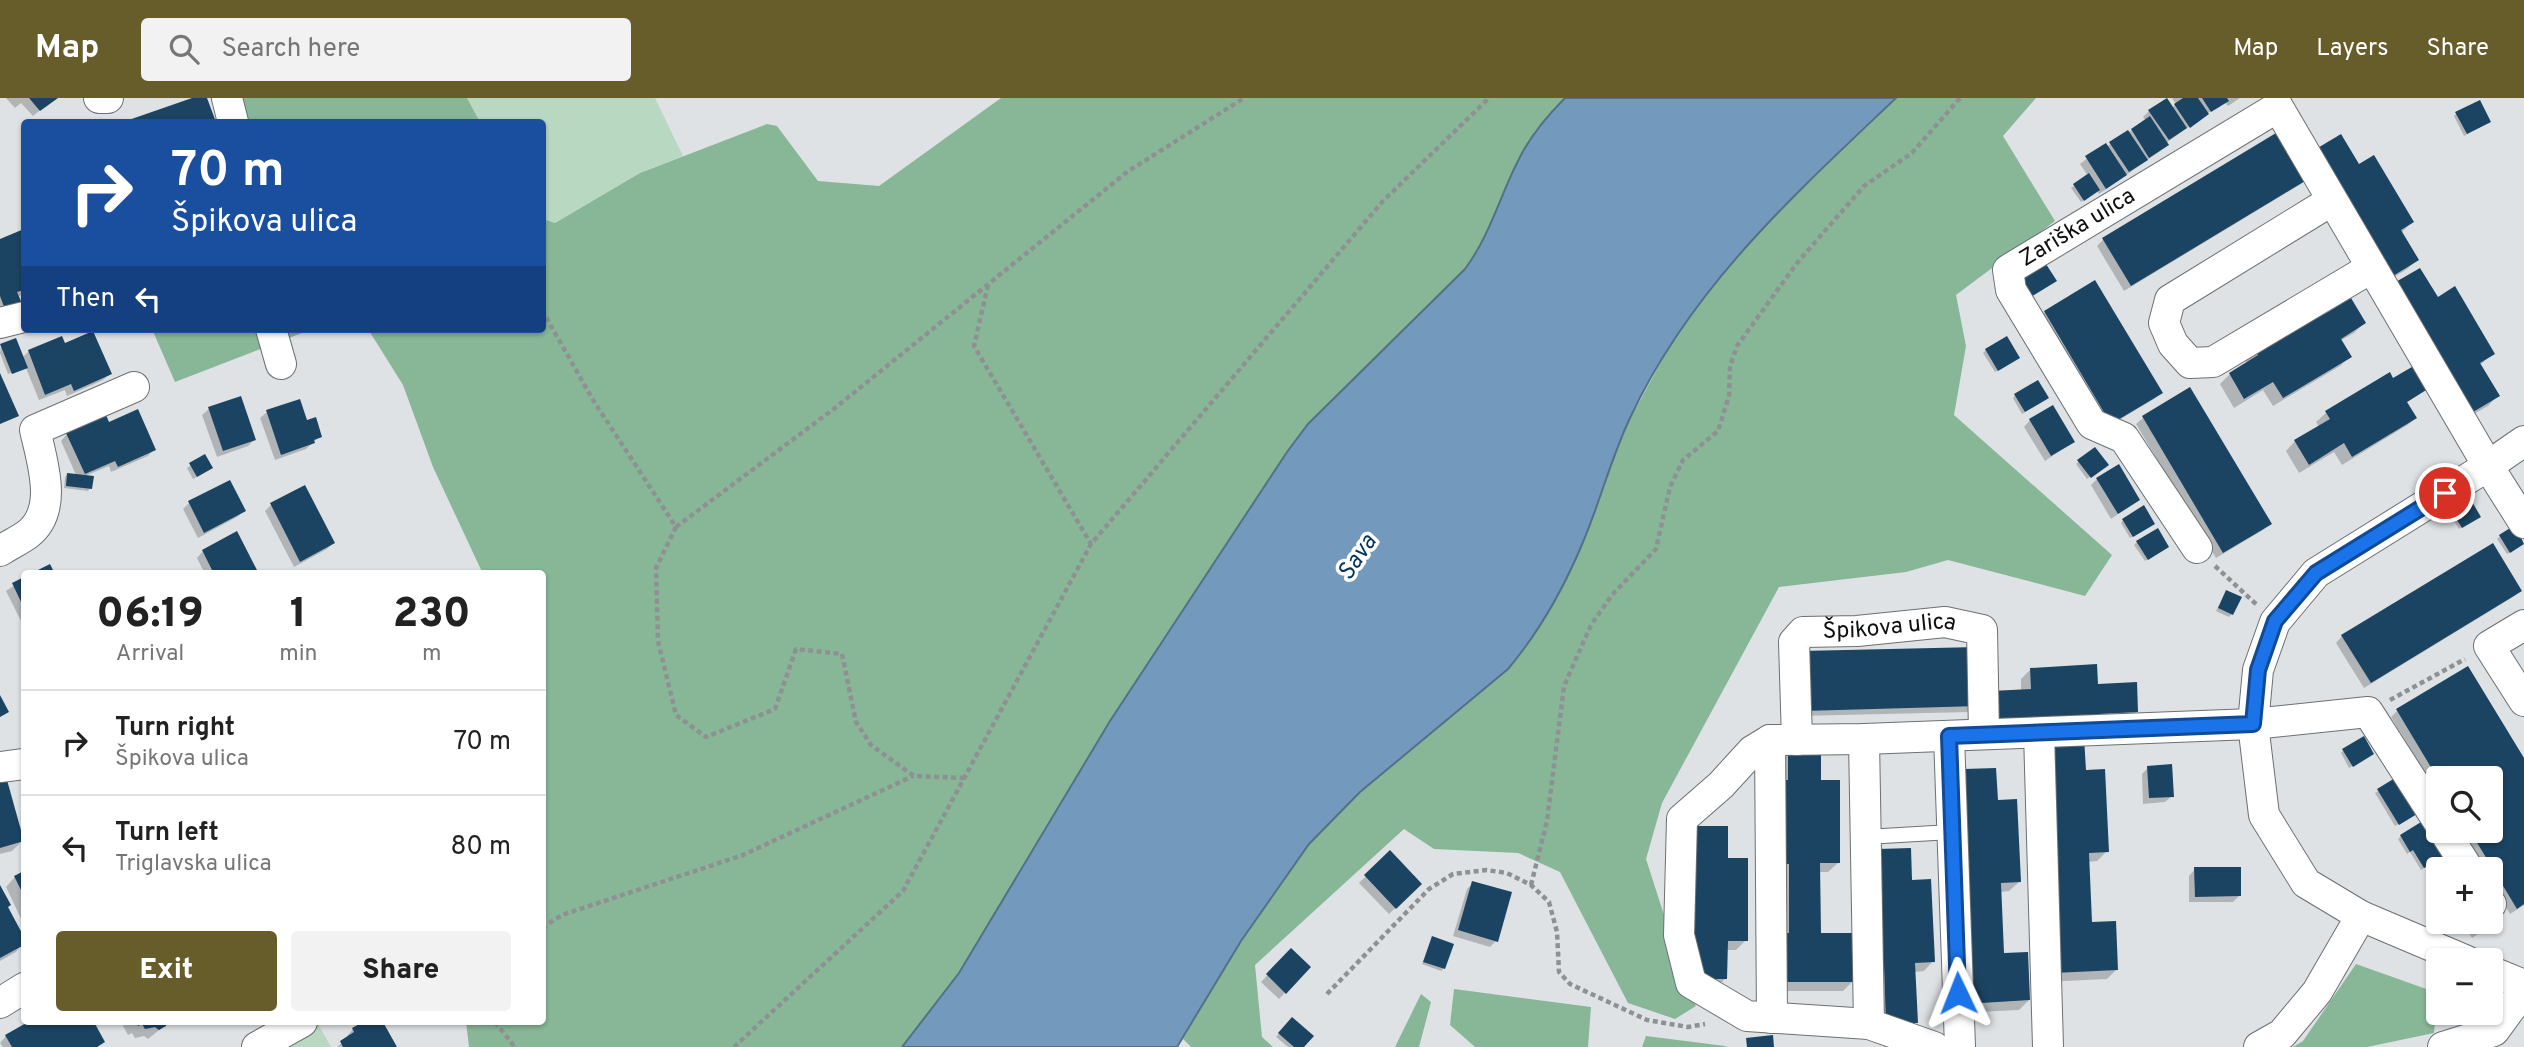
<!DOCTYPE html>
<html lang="en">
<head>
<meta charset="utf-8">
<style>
	body { margin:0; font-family:Overpass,sans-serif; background:#f2f2f2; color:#222; height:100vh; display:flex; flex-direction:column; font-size:26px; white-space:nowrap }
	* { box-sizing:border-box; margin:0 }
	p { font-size:23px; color:#767676 }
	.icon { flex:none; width:38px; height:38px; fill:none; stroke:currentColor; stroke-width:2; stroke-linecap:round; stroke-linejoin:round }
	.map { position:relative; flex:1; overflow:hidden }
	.sheet { position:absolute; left:21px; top:472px; width:525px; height:455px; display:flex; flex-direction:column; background:#fff; border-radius:7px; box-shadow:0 2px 5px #0004 }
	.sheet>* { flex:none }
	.top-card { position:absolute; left:21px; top:21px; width:525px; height:214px; border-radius:7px; box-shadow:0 2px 5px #0004; background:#1a4fa0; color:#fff; overflow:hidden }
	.fabs { position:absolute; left:2426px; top:668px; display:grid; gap:14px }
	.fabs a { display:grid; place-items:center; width:77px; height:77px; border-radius:7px; background:#fff; box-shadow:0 2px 5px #0004; font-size:35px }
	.pin { position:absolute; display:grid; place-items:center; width:60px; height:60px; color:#fff; margin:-30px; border:4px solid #fff; border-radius:50%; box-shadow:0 2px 7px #0007 }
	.me { position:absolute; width:77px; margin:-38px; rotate:358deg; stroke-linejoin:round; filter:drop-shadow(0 0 5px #0008) }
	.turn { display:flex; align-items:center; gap:24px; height:147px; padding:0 35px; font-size:32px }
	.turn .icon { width:91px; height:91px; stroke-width:2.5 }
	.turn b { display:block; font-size:49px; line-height:60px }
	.then { display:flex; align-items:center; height:66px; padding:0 35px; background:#0003; gap:14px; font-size:26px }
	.eta { display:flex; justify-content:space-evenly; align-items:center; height:119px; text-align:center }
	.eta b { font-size:42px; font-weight:800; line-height:49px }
	.primary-button { display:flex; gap:14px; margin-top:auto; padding:14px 35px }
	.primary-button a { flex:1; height:80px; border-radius:7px; background:#675d2a; color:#fff; font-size:28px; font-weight:800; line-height:80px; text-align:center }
	.primary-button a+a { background:#f2f2f2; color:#222 }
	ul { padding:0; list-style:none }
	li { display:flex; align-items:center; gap:21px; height:105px; padding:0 35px; border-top:2px solid #e0e0e0 }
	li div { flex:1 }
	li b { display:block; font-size:26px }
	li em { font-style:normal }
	header { display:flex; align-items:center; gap:42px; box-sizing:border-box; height:98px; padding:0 35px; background:#675d2a; color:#fff }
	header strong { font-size:33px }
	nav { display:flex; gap:38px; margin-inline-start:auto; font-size:24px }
	.search { width:490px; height:63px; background:#f2f2f2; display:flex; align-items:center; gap:18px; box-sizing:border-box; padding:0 24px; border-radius:7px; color:#767676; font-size:26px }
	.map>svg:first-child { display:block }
</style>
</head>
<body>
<header>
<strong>Map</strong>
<div class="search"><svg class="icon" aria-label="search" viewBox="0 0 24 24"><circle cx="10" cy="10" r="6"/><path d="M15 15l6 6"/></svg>Search here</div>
<nav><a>Map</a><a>Layers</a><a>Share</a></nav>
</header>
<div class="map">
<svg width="2524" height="949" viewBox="0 0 2524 949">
	<rect width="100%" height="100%" fill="#dee2e5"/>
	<g fill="#b9d8c2">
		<path d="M467 0H655L683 58 640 75 555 125 546 122 543 117 542 24H480Z"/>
		<path d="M318 926 331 949H278Z"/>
	</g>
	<g fill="#88b797">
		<path d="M239 0H467L480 24H246Z"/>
		<path d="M1001 0H1565L1535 33 1477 154 1465 171 1308 326 1287 354 1110 623 959 875 902 949H469L466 924H542V476H483L433 369 403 287 368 231H542L543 117 546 122 555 125 640 75 767 26 777 28 818 83 879 88Z"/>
		<path d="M1897 0H2036L2003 38 2055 123 1956 197 1966 248 1954 317 2112 457 2085 498 1948 462 1906 474 1779 489 1662 705 1646 761 1683 876 1696 908 1675 921 1628 905 1560 774 1518 755 1434 751 1404 731 1255 867 1262 939 1273 949H1191L1183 941 1241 843 1309 746 1360 694 1630 321 1668 251 1702 199 1782 108Z"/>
		<path d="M152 231H312L175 284Z"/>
		<path d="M2356 866 2432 893 2437 900 2434 935 2367 949H2293L2303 943Z"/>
		<path d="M1454 891 1591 909 1588 949H1475L1450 927Z"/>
		<path d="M1421 896 1431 904 1419 949H1395Z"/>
		<path d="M1646 938 1725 948 1727 949H1642Z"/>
	</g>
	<path fill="#739abd" stroke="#547089" stroke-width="2" d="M1565 0H1896C1794 97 1691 189 1630 320 1611 360 1600 404 1583 444 1564 490 1539 534 1508 571L1360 694 1309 746 1241 843 1177 949H902L959 875 1110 623 1287 354 1308 326 1465 171C1491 136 1501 94 1521 57 1532 36 1548 17 1565 0Z"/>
	<g fill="#0003">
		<path d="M6 0H55L33 18 21 5 15 10Z"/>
		<path d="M198 0H205L214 24H127Z"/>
		<path d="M2172 0H2240L2228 8 2225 4 2208 15 2166 45 2160 53 2118 83 2099 96 2097 93 2081 104 2071 90 2088 78 2080 66 2105 47 2106 49 2146 23 2143 19 2149 13 2172 10 2176 6Z"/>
		<path d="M2457 15 2489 24 2464 38 2454 18Z"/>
		<path d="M2359 68 2412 124 2401 135 2417 162 2407 171 2383 186Z"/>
		<path d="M2308 80 2301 86 2124 193 2097 148 2104 141Z"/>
		<path d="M24 133V196L17 199 0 219V143Z"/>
		<path d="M2437 201 2493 255 2479 268 2497 298 2488 308 2463 322Z"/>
		<path d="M2045 214 2161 295 2154 301 2104 331 2038 221Z"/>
		<path d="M2325 217 2364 225 2354 235 2340 243 2350 258 2340 268 2273 308 2263 292 2234 310 2220 286 2230 276 2247 265 2245 262 2255 253Z"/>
		<path d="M1 247 22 260 29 253 64 247 110 276 103 282 67 298 65 292 39 302 26 270 8 276 0 255Z"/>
		<path d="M1986 252 2016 262 1995 274 1983 255Z"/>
		<path d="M2393 283 2429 289 2406 305 2415 320 2409 326 2342 367 2334 354 2299 375 2286 353 2295 343 2319 329 2316 324 2326 315Z"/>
		<path d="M2189 291 2269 426 2263 432 2216 460 2136 326 2143 320Z"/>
		<path d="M2015 297 2044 302 2022 316 2013 300Z"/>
		<path d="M209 311 254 342 248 348 217 359 202 317Z"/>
		<path d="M267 314 306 325 320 338 306 351 275 362 260 320Z"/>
		<path d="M2030 322 2073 344 2045 363 2024 329Z"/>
		<path d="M108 326 154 351 148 358 111 374 109 368 85 378 90 390 88 393 64 390 65 379 68 376 76 377 61 343 67 336Z"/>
		<path d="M204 359 208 372 193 381 187 370Z"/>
		<path d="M2079 363 2104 369 2087 381 2076 366Z"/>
		<path d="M2097 381 2138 402 2111 421 2091 387Z"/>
		<path d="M189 405 244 413 237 419 198 440 183 411Z"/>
		<path d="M271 407 333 445 327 451 294 469 265 413Z"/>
		<path d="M2451 410 2476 421 2459 431 2448 413Z"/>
		<path d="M2123 422 2151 428 2130 440 2121 425Z"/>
		<path d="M2500 438 2520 448 2507 456 2497 441Z"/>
		<path d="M2137 444 2164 451 2145 463 2134 447Z"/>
		<path d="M203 453 257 476H205L197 460Z"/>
		<path d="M24 481V529L6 493Z"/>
		<path d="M2520 493 2513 499 2364 590 2336 545 2342 538Z"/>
		<path d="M2226 494 2232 516 2229 519 2216 513Z"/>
		<path d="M1976 550 1971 614 1797 618 1802 555Z"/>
		<path d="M2031 571 2096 588 2136 614 2126 623 2098 625 2021 593V581Z"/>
		<path d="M2397 613 2524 663V807L2510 816 2490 783V772H2483L2460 733H2490V681H2438V696L2391 619Z"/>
		<path d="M1789 652 1819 684 1838 765 1828 774H1818L1819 837 1853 883 1843 893H1772L1779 662Z"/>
		<path d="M2343 653 2369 658 2349 670 2341 655Z"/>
		<path d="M2148 670 2172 698 2165 704 2143 706 2142 676Z"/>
		<path d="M2084 674 2107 753 2097 763 2087 764 2090 826 2117 871 2107 881 2044 884 2048 765Z"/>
		<path d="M2394 683 2412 718 2395 728 2375 695Z"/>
		<path d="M0 686 22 743 12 753 0 756Z"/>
		<path d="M1996 704 2019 784 2009 793 2000 794 2002 857 2029 902 2019 912 1956 915 1960 796Z"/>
		<path d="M2401 738 2441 759 2421 772 2410 754 2407 756 2398 741Z"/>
		<path d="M1390 755 1420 786 1389 816 1359 785Z"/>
		<path d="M1726 762 1746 842 1736 852H1726V880L1716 890 1687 853Z"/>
		<path d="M2446 766 2438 772 2437 795 2427 779Z"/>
		<path d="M2195 771 2239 798 2233 804H2189V778Z"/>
		<path d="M24 775V827L6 789 15 779Z"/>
		<path d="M1910 784 1933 863 1924 873 1914 874 1916 924 1906 934 1877 935 1875 875Z"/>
		<path d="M1473 785 1496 843 1490 849 1453 838 1467 791Z"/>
		<path d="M0 791 6 809 24 843 16 854 0 863Z"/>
		<path d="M2498 822 2472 840 2464 827 2456 832 2451 824H2490Z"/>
		<path d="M1433 840 1444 870 1441 873 1422 866Z"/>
		<path d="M1291 852 1309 869 1279 901 1261 884Z"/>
		<path d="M1292 921 1302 949H1288L1276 939Z"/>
		<path d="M32 924H92L103 944 98 949H3L0 945 6 938Z"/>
		<path d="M121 924H164V928L148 941 144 938 135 940 132 935 128 937Z"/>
		<path d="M367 924H381L394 949H337L348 940 347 938 353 931Z"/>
	</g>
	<g fill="#1b4462">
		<path d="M29 0H58L40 13Z"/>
		<path d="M192 0H207L216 24H123Z"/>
		<path d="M2167 0 2187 30 2169 42 2148 12Z"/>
		<path d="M2183 0H2198L2209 16 2190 30 2174 6Z"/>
		<path d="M2202 0H2227L2229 3 2211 14Z"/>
		<path d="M2480 2 2491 24 2467 36 2455 14Z"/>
		<path d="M2150 18 2169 47 2149 60 2131 31Z"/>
		<path d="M2128 32 2148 62 2129 74 2109 44Z"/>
		<path d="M2281 32 2310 80 2131 188 2102 140Z"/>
		<path d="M2341 36 2359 66 2374 57 2414 124 2401 132 2419 162 2393 178 2316 51Z"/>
		<path d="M2106 45 2127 77 2106 91 2085 58Z"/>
		<path d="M2089 75 2100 92 2084 103 2073 86Z"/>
		<path d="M24 131V192L17 194 23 208 6 214 0 198V141Z"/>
		<path d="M2044 163 2057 183 2029 200 2017 180Z"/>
		<path d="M2420 170 2438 199 2455 188 2495 256 2480 265 2500 298 2473 314 2394 185Z"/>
		<path d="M2095 182 2163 295 2111 326 2044 213Z"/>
		<path d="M2351 200 2366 225 2341 241 2352 259 2283 300 2273 284 2244 301 2229 275 2258 257 2254 251 2323 210 2326 215Z"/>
		<path d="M93 233 112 276 74 293 71 286 45 297 28 252 62 238 65 245Z"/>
		<path d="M2007 238 2020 260 1998 273 1985 251Z"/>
		<path d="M16 240 28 270 12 276 0 246Z"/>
		<path d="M2417 266 2431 289 2407 304 2417 320 2352 359 2344 345 2309 367 2294 342 2330 321 2325 313 2390 274 2393 280Z"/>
		<path d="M0 275 19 318 0 326Z"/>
		<path d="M2038 282 2049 300 2025 314 2014 296Z"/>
		<path d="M2190 289 2272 426 2223 455 2142 318Z"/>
		<path d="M241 298 256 342 223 353 208 309Z"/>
		<path d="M300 301 307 322 316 319 322 339 314 342 315 345 281 357 266 312Z"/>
		<path d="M2053 307 2075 344 2051 358 2029 321Z"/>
		<path d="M138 311 156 352 118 369 115 363 85 376 66 335 106 317 109 324Z"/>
		<path d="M2095 349 2109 367 2091 380 2077 362Z"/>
		<path d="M205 356 213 370 197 379 189 365Z"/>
		<path d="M2119 366 2140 402 2118 416 2096 380Z"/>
		<path d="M67 375 94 378 92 391 66 388Z"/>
		<path d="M230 382 246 413 204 435 188 403Z"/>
		<path d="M305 387 335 445 300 464 270 405Z"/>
		<path d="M2468 397 2481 419 2462 430 2449 409Z"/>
		<path d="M2144 407 2155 426 2133 439 2122 421Z"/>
		<path d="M2515 427 2524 446 2510 455 2499 437Z"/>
		<path d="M2158 430 2169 449 2148 462 2136 443Z"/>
		<path d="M237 433 259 476H214L202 452Z"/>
		<path d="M2493 445 2522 493 2371 585 2341 537Z"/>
		<path d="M50 466 55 476H30Z"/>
		<path d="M24 479V510L12 485Z"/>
		<path d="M2226 492 2242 499 2233 517 2218 510Z"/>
		<path d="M1978 549 1979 608 1803 613 1801 553Z"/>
		<path d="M2097 566 2098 586 2137 584 2138 614 2099 616 2100 627 1992 622 1991 593 2031 591 2030 570Z"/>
		<path d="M2468 568 2524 660V806L2517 811 2470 733H2490V681H2438L2396 611Z"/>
		<path d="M0 597 9 614 0 619Z"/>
		<path d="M2364 638 2374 656 2353 669 2342 651Z"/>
		<path d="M2084 639 2086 672 2105 671 2109 754 2089 755 2092 824 2116 823 2118 872 2053 875 2050 826H2060L2052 641Z"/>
		<path d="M1788 650H1821V682H1840V765H1820L1821 835H1854V884H1781L1780 835H1789V766H1780V682H1788Z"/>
		<path d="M2172 666 2174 699 2149 700 2147 668Z"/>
		<path d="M1996 670 1998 702 2017 701 2021 784 2001 785 2004 855 2028 854 2030 902 1965 906 1962 856H1972L1964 671Z"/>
		<path d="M2395 680 2417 716 2399 727 2377 691Z"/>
		<path d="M7 682 24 743 0 750V684Z"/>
		<path d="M2421 724 2431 741 2435 739 2446 757 2424 770 2413 752 2410 754 2400 737Z"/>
		<path d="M1695 728H1728V760H1748V843H1728L1727 881H1696V843H1688Z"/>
		<path d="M1911 750 1912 782 1931 781 1935 864 1915 865 1918 925 1886 926 1884 866 1875 867 1878 751Z"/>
		<path d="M1390 752 1422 786 1396 811 1364 777Z"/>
		<path d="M2446 764 2451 772H2438V790L2428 774Z"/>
		<path d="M2194 769H2241V798L2195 799Z"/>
		<path d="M24 773V798L14 778Z"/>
		<path d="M1472 783 1512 794 1498 844 1458 832Z"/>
		<path d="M0 787 11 807 8 809 24 839V847L0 860Z"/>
		<path d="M2490 805 2501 822 2479 835 2472 824H2490Z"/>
		<path d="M1432 838 1454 846 1445 871 1423 864Z"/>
		<path d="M1291 850 1311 869 1286 896 1266 876Z"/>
		<path d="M1292 919 1314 938 1304 949H1294L1278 935Z"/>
		<path d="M28 924H94L105 944 97 949H12L5 937Z"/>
		<path d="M136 924H166V928L159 932 155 929 145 931 142 926 138 928Z"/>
		<path d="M363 924H383L397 949H343L340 943 354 934 352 930Z"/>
		<path d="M1773 937 1774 949H1747L1746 940Z"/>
	</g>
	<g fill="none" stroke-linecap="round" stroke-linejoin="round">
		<g stroke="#6c7073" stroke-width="16">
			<path id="service" d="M1866 739 1951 734"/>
		</g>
		<g stroke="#6c7073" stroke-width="32">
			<g id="minor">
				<path d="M99 0H108"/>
				<path d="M227 0 233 24"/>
				<path d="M2331 103 2170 202 2164 225 2173 246 2190 265 2213 264 2371 170"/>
				<path d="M0 225 24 219"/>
				<path d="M271 231 281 266"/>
				<path id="s1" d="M2197 450 2124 340 2092 326 2011 192 2008 172 2278 9 2488 368 2524 425"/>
				<path d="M0 453C9 447 20 442 28 436 59 412 42 363 35 332L134 289"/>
				<path d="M2524 527 2489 548 2524 603"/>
				<path d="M2039 635 2048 949"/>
				<path d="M1949 638 1960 949"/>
				<path d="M1864 641 1869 926"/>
				<path d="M1770 642 1772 920"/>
				<path id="s2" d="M1797 642 1794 544 1803 534 1857 533 1945 524 1982 532 1984 636"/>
				<path d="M0 669 24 666"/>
				<path d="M2444 733 2469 772"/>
				<path d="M2490 805 2491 806"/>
				<path d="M2467 863 2361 818 2306 785 2264 717 2253 626 2258 572 2275 524 2316 475 2488 368 2524 343"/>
				<path d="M2490 873 2524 887"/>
				<path d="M0 905 24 890"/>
				<path d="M257 949 302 924"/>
				<path d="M1934 949 1869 926 1747 918 1691 885 1679 837 1682 721 1721 687 1752 653 1770 642 1864 641 2253 626 2368 614 2438 723"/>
				<path d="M2259 949 2282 936 2317 894 2361 818"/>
				<path d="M2443 949 2494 933 2524 892"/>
			</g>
		</g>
		<g stroke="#8e9194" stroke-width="4.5" stroke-dasharray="5 3.5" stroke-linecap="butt">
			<path d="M988 187 974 248 1091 446"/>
			<path d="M542 212 593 302 676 429 656 470 658 543 676 617 706 639 775 611 796 551 842 556 856 624 871 647 914 678 965 680"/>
			<path d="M676 429 835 310 1127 74 1244 0"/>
			<path d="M2215 468 2257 507"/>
			<path d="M2390 602 2465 561"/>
			<path d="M1531 787 1547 723 1564 588 1591 527 1612 497 1656 451 1670 389 1683 362 1718 333 1729 298 1730 268 1737 248 1797 165 1864 88 1912 55 1960 0"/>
			<path d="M542 830 562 817 743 757 913 678"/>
			<path d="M1327 896 1429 791 1453 776 1486 772 1507 775 1531 787 1549 804 1557 834 1559 874 1570 886 1647 922 1688 929 1705 926"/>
			<path d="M495 924 515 949"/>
			<path d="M734 949 903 793 1091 446 1383 103 1489 0"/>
		</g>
		<use href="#service" stroke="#fff" stroke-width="14"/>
		<use href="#minor" stroke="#fff" stroke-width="30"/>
	</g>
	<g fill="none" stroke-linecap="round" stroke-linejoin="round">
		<g stroke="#114b97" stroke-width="18">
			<path id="route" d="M1958 895 1949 638 2253 626 2258 572 2275 523 2316 475 2445 395"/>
		</g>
		<use href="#route" stroke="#1a73e8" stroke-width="12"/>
	</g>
	<g text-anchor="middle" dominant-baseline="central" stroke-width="7" stroke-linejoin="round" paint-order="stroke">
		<g font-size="23" fill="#0d0f10" stroke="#fff">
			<text stroke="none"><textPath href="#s1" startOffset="425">Zariška ulica</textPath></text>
			<text stroke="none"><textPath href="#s2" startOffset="198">Špikova ulica</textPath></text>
		</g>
		<g font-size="24" font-style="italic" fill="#033356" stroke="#fff">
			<text transform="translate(1358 460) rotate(-56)">Sava</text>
		</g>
	</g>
</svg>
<div class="fabs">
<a><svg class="icon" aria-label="search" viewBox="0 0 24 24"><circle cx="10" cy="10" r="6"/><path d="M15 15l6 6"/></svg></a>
<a>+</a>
<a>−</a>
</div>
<div class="pin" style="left:2445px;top:395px;background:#d93025"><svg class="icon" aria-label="arrive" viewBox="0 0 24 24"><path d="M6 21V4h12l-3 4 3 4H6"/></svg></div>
<svg class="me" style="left:1958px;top:895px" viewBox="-20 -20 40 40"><path d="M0-17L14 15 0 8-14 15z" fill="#1a73e8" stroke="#fff" stroke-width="4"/></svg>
<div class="top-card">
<div class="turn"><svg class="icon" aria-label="right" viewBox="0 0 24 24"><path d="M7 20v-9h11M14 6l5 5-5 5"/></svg><div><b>70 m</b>Špikova ulica</div></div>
<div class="then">Then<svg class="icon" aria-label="left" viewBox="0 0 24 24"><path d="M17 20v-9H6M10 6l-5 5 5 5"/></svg></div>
</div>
<section class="sheet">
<div class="eta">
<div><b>06:19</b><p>Arrival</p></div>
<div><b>1</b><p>min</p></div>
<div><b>230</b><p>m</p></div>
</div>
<ul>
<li><svg class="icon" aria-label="right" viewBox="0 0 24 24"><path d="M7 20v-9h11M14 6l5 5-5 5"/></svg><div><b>Turn right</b><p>Špikova ulica</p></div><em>70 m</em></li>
<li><svg class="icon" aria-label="left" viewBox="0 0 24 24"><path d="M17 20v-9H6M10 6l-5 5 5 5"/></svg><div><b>Turn left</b><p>Triglavska ulica</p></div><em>80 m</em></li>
</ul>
<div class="primary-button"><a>Exit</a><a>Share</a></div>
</section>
</div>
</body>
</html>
